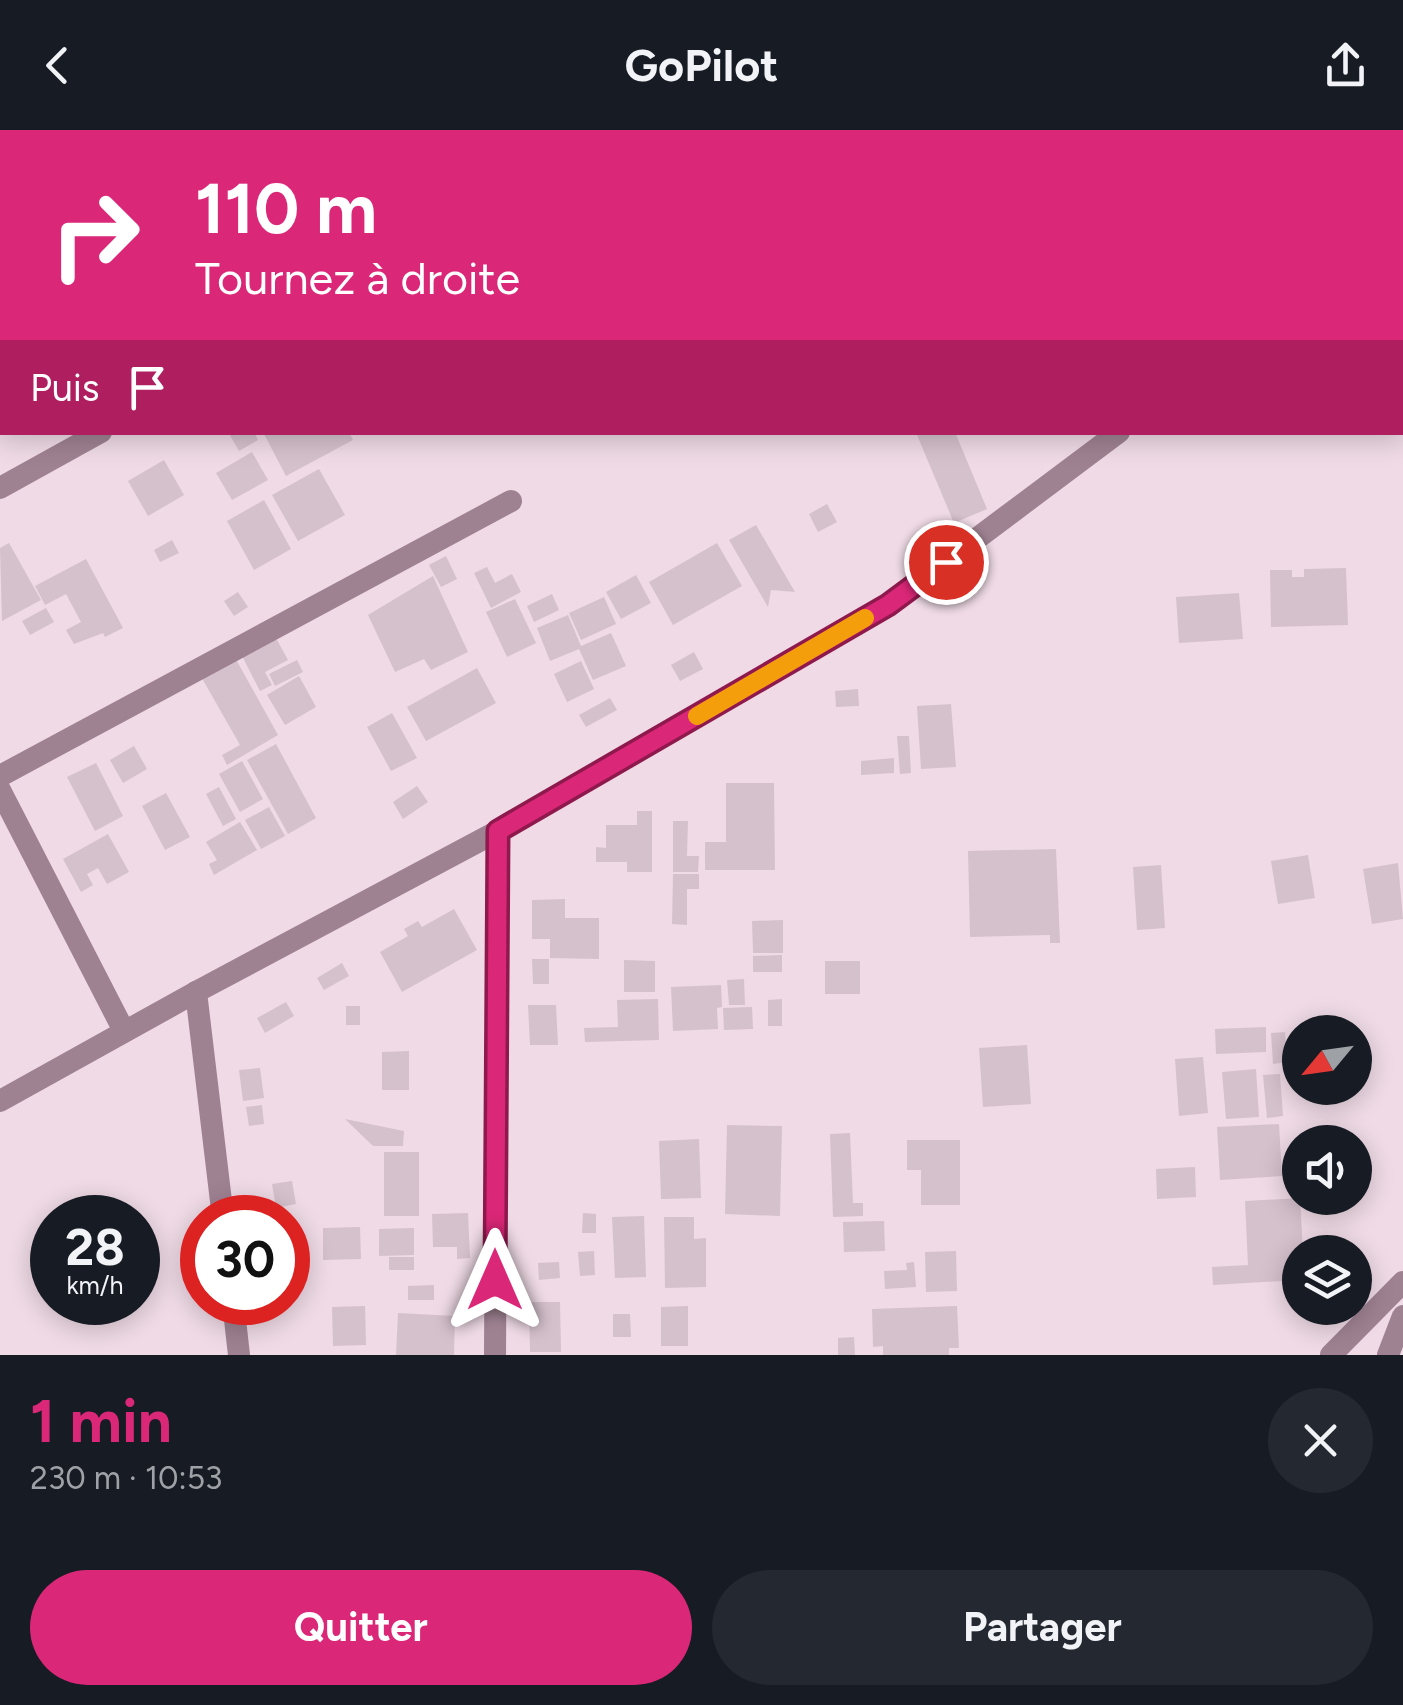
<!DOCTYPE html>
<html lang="fr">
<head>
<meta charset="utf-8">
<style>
	body { margin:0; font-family:Figtree,sans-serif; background:#242831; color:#f1f3f6; height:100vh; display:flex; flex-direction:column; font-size:38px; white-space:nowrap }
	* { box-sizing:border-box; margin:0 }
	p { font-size:32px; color:#9ea1a6 }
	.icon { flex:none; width:55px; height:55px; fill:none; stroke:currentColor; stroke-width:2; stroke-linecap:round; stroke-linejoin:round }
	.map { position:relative; height:1225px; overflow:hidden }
	.sheet { display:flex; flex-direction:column; background:#171b24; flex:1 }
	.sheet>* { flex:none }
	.hud { position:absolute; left:0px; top:0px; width:1405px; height:305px; box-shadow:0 5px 25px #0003; background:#db2777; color:#fff; overflow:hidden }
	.needle { width:65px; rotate:241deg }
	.tools { position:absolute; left:1282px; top:885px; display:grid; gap:20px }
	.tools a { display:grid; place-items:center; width:90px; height:90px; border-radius:50%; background:#171b24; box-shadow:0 5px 25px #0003; font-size:50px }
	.speed { position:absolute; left:30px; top:1065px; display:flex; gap:20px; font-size:50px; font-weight:700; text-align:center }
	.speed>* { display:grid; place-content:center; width:130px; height:130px; border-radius:50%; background:#171b24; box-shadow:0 5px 25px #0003; line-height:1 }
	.speed small { font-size:25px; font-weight:400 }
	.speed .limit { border:15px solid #d22; background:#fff; color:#111 }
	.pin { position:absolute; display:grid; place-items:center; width:85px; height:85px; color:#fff; margin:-42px; border:5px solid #fff; border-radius:50%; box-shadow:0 2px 10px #0007 }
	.me { position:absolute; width:110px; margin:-55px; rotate:0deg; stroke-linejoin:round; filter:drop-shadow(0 0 8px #0008) }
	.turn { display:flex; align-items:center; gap:35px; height:210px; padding:0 30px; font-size:45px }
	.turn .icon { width:130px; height:130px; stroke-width:2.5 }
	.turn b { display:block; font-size:70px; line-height:85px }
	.then { display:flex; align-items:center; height:95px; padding:0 30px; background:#0003; gap:20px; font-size:38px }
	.round { display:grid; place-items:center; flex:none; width:105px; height:105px; border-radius:52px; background:#242831 }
	.head { display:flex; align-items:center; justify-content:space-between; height:170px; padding:0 30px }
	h1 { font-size:60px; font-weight:700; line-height:75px; color:#db2777 }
	.cta { display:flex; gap:20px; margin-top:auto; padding:20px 30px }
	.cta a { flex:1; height:115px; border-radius:60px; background:#db2777; color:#fff; font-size:40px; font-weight:700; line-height:115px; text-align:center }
	.cta a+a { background:#242831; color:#f1f3f6 }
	header { display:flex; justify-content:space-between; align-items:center; height:130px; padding:0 30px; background:#171b24; font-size:45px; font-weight:700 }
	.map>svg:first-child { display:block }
</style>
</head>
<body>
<header><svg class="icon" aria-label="back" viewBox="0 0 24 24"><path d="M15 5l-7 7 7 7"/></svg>GoPilot<svg class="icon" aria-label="share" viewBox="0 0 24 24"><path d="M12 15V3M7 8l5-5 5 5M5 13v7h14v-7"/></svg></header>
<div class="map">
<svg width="1403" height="1225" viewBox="0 0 1403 1225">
	<rect width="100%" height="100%" fill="#efdae5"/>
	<g fill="#d5c1cc">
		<path d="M228 302H254L258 310 239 321Z"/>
		<path d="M263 302H349L353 310 286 346Z"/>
		<path d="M922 302H955L987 379 954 393 917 305Z"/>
		<path d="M252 322 268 350 232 370 216 343Z"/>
		<path d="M164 330 184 365 148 386 128 351Z"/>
		<path d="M319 339 345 385 298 411 272 365Z"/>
		<path d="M264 370 291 419 254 440 227 391Z"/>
		<path d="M827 374 837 392 818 402 809 384Z"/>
		<path d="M756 395 795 462 771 460 768 477 729 410Z"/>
		<path d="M172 410 179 423 160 432 154 420Z"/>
		<path d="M9 413 41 470 2 491 0 418Z"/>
		<path d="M717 413 742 456 673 495 649 452Z"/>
		<path d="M446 426 457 449 441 457 429 435Z"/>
		<path d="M86 429 123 498 105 507 103 503 74 514 66 500 81 492 66 464 45 475 35 456Z"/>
		<path d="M487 437 495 453 512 444 521 462 491 478 474 443Z"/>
		<path d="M1346 438 1348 495 1271 497 1270 440H1292V447H1304V439Z"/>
		<path d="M636 445 651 473 621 489 606 462Z"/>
		<path d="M433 446 468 522 431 540 424 529 395 542 368 485Z"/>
		<path d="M238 462 248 477 234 486 224 471Z"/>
		<path d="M1239 463 1243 509 1179 513 1176 467Z"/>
		<path d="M552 464 559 480 534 492 527 476Z"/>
		<path d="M604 467 616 494 581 510 569 483Z"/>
		<path d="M515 469 536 513 507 527 486 482Z"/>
		<path d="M46 478 54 492 30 505 22 491Z"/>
		<path d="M568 485 581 516 611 503 626 536 593 550 579 519 550 531 537 498Z"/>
		<path d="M276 508 288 530 265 542 272 555 260 561 242 526Z"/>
		<path d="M694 522 703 539 680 551 671 535Z"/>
		<path d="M233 524 278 605 227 635 222 625 240 615 199 543Z"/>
		<path d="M297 530 303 542 275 556 269 544Z"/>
		<path d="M581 531 594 559 567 572 554 544Z"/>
		<path d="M477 538 496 573 426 611 407 577Z"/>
		<path d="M299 546 316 577 285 595 267 565Z"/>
		<path d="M858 559 859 576 836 577 835 561Z"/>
		<path d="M610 568 617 580 586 597 579 585Z"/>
		<path d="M951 574 956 637 921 639 917 576Z"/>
		<path d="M392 583 417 628 391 641 367 597Z"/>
		<path d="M897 606H909L911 643 900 644Z"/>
		<path d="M276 614 316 688 288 704 247 630Z"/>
		<path d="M134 616 147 639 123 653 110 630Z"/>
		<path d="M894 628V643L861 645V631Z"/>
		<path d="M242 631 263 669 240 682 219 644Z"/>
		<path d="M96 633 123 686 95 701 67 647Z"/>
		<path d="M726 653H774L775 740H705V712H726Z"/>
		<path d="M417 656 428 672 403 689 393 672Z"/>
		<path d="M219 657 236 689 223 696 206 664Z"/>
		<path d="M166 663 190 707 165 720 142 676Z"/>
		<path d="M269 677 285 706 261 719 245 690Z"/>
		<path d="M637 681H652V742H627V732H596V717L606 718V695H637Z"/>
		<path d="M673 691H688L687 726H699L698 742H673Z"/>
		<path d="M240 692 257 720 214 745 209 734 217 730 206 712Z"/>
		<path d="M108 704 129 742 107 754 98 738 87 744 93 755 81 762 63 729Z"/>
		<path d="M1056 719 1060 813H1050V805L970 807 968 721Z"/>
		<path d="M1308 725 1315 768 1278 774 1271 731Z"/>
		<path d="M1398 733 1403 789 1372 794 1363 739Z"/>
		<path d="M1161 735 1165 798 1137 800 1133 737Z"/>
		<path d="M673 744H699V759H687V795L672 794Z"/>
		<path d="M565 769V788H599V829L550 828V809H532V770Z"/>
		<path d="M454 779 477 820 402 862 380 822 408 806 404 799 418 791 422 797Z"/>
		<path d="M783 790V823H753L752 791Z"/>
		<path d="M782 825V842H753V826Z"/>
		<path d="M532 829H549V854H533Z"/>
		<path d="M624 830 655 831V862H624Z"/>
		<rect x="825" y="831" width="35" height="33"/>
		<path d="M342 833 349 846 324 860 317 848Z"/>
		<path d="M744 849 745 875H729L727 850Z"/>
		<path d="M721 855 722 877 717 878 718 899 673 901 671 857Z"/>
		<path d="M658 869 659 910 585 912 584 898 618 897 617 870Z"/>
		<path d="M782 869V896H768V870Z"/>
		<path d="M286 872 294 886 265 903 257 888Z"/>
		<path d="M528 875H556L558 915H530Z"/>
		<rect x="346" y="876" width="14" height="19"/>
		<path d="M752 877 753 899 724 900 723 878Z"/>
		<path d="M1266 897V922L1216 924 1215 899Z"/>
		<path d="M1285 902 1287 932 1273 934 1271 903Z"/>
		<path d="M1027 915 1031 974 983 977 979 918Z"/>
		<path d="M409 921V960H382V922Z"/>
		<path d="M1203 927 1208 983 1179 986 1175 929Z"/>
		<path d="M260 938 264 968 243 971 239 940Z"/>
		<path d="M1256 939 1259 987 1226 989 1222 942Z"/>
		<path d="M1280 944 1283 986 1267 988 1263 945Z"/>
		<path d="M262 975 264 994 249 996 246 977Z"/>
		<path d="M345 989 404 1001 403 1016H373Z"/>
		<path d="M1279 994 1282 1046 1220 1050 1217 997Z"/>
		<path d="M727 995 782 996 780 1086 725 1084Z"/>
		<path d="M850 1003 853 1073H863V1086L833 1087 830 1004Z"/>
		<path d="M699 1009 701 1068 661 1069 659 1011Z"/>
		<path d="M907 1010H960V1075H921V1040H907Z"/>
		<rect x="384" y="1022" width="35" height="64"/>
		<path d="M1195 1037 1196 1067 1157 1069 1156 1039Z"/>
		<path d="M292 1051 296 1074 276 1078 272 1054Z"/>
		<path d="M1300 1068 1303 1122H1300V1150L1213 1155 1212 1137 1248 1135 1245 1071Z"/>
		<path d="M258 1069 260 1084 228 1088 226 1072Z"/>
		<path d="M468 1083 470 1128 457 1129V1117H433L432 1084Z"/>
		<path d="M583 1083 596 1084V1103H582Z"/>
		<path d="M644 1086 646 1147 615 1148 612 1087Z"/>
		<path d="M664 1087H694V1109L706 1108V1157L665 1158Z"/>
		<path d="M884 1091 885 1121 844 1122 843 1092Z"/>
		<path d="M360 1097 361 1129 323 1130V1098Z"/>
		<path d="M414 1098V1125L379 1126V1099Z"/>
		<path d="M594 1121 595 1145 580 1146 578 1122Z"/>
		<path d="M956 1121 957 1161 926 1162 925 1122Z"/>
		<rect x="389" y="1127" width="25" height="13"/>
		<path d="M559 1132 560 1148 539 1150 538 1133Z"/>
		<path d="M914 1132 916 1157 885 1159 884 1141 907 1140 906 1133Z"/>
		<path d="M434 1155V1170H408V1156Z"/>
		<path d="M529 1172H560L561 1222H530Z"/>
		<path d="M365 1176 366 1215 333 1216 332 1177Z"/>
		<path d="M688 1176V1216H661V1177Z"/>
		<path d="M957 1176 959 1218H949V1225H883V1216L873 1217 872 1179Z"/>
		<path d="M398 1183 455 1186 454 1225H396Z"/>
		<path d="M613 1184H630L631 1207H613Z"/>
		<path d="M854 1207 855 1225H838V1208Z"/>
	</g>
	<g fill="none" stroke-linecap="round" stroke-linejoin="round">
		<g stroke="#9f8292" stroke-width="11">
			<path d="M89 2 94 0"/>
			<path d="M0 49 2 48"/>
		</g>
		<g stroke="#9f8292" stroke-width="22">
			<path d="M0 85 2 89"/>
			<path d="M1402 250H1403"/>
			<path d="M0 358 101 302"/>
			<path d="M0 646 511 371"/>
			<path d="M0 660 124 901"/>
			<path d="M196 862 223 1088"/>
			<path d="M0 971 196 862 498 701 888 475 1119 302"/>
			<path d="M233 1172 239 1225"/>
			<path d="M495 1225 498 701"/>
			<path d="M1331 1225 1403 1152"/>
			<path d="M1388 1225 1403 1186"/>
		</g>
	</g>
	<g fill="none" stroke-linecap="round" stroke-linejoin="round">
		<g stroke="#8e194d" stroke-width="25">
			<path id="route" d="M495 1150 498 701 888 475 946 432"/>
		</g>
		<use href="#route" stroke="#db2777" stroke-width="18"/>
		<path stroke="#f59e0b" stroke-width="18" d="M697 586 865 488"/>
	</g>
</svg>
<div class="tools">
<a><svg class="needle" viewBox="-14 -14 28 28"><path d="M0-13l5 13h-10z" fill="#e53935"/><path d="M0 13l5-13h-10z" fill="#9ea1a6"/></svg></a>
<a><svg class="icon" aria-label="sound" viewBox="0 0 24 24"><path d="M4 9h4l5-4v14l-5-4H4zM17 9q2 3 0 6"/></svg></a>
<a><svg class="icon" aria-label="layers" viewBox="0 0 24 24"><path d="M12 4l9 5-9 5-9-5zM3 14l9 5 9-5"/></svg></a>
</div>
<div class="speed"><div>28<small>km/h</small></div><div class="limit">30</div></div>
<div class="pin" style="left:946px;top:432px;background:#d93025"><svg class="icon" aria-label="arrive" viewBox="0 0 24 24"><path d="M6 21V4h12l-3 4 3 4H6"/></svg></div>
<svg class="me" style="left:495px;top:1150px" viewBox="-20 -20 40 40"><path d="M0-17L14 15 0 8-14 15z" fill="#db2777" stroke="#fff" stroke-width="4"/></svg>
<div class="hud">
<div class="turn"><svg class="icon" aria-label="right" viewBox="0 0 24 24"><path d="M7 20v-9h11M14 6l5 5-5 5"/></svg><div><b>110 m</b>Tournez à droite</div></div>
<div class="then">Puis<svg class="icon" aria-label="arrive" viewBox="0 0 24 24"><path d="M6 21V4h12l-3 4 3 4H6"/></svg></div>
</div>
</div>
<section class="sheet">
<div class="head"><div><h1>1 min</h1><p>230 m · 10:53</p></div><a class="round"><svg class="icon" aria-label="close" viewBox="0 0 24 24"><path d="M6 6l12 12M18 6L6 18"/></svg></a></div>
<div class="cta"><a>Quitter</a><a>Partager</a></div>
</section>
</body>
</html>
